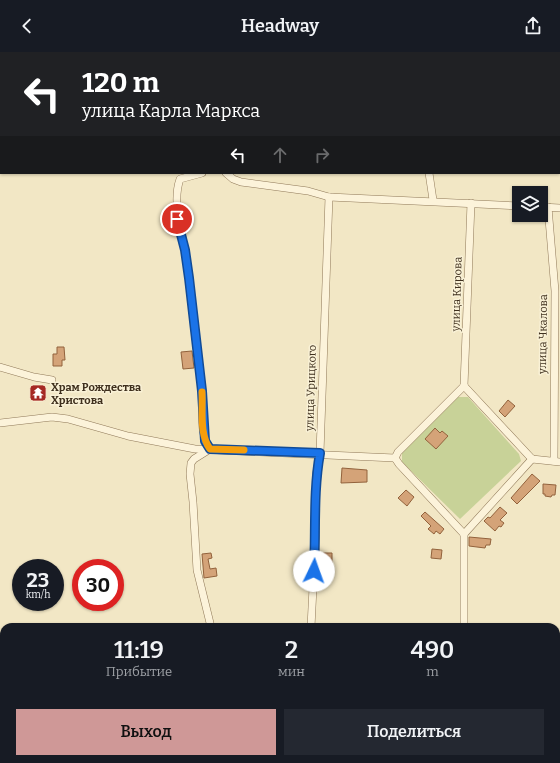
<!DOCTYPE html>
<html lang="ru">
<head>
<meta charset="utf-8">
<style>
	body { margin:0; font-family:Bitter,serif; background:#242831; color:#f1f3f6; height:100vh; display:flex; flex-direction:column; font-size:15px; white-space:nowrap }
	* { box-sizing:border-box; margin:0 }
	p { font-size:13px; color:#9ea1a6 }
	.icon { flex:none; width:22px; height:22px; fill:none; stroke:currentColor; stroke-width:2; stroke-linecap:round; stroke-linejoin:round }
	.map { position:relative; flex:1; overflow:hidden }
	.panel { position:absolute; left:0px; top:571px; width:560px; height:140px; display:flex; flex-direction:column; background:#171b24; border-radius:12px 12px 0 0; box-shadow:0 1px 3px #0004 }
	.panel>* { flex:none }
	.guide { position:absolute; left:0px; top:0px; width:560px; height:122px; box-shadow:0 1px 3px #0004; background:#202124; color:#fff; overflow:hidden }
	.tools { position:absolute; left:512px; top:134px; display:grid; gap:8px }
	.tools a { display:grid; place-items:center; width:36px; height:36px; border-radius:0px; background:#171b24; box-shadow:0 1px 3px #0004; font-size:20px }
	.speed { position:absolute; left:12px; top:507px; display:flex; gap:8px; font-size:20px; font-weight:700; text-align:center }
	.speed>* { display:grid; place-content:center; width:52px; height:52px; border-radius:50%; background:#171b24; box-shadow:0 1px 3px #0004; line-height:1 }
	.speed small { font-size:10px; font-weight:400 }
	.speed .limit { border:6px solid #d22; background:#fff; color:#111 }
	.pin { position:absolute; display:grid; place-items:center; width:34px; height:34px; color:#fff; margin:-17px; border:2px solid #fff; border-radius:50%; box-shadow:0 1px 4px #0007 }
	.me { position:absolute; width:44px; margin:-22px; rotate:3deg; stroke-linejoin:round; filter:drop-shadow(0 0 3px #0008) }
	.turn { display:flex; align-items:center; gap:14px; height:84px; padding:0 16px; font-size:18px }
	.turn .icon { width:52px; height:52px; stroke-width:2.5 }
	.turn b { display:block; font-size:28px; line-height:34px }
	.lanes { display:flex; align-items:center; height:38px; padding:0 16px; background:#0003; justify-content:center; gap:20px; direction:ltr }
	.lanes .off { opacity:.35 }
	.eta { display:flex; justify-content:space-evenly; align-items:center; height:68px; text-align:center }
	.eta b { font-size:24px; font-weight:600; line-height:28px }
	.cta { display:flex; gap:8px; margin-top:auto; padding:8px 16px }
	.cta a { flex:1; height:46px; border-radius:0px; background:#cf9897; color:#111; font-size:16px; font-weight:600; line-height:46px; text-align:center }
	.cta a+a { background:#242831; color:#f1f3f6 }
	header { display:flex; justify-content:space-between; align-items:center; height:52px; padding:0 16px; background:#171b24; font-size:18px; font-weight:600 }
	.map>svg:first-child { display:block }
</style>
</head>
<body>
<header><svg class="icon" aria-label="back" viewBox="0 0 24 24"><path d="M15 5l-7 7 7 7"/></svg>Headway<svg class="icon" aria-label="share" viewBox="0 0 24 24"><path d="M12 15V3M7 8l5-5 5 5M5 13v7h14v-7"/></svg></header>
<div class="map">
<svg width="560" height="711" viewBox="0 0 560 711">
	<rect width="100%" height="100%" fill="#f2e7c5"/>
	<path fill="#c8d298" d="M458 345H468L519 402 521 409 460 467 402 410V400Z"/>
	<rect fill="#bec797" x="251" y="707" width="49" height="4"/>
	<g fill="#d4a378" stroke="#92623c">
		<path d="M57 295H64L65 308H62V314H53V302H57Z"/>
		<path d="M192 299 194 316 183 317 181 300Z"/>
		<path d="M508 348 515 354 505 365 499 359Z"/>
		<path d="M435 376 440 381 442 379 448 384 436 397 425 387Z"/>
		<path d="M342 416 367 418V430L341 431Z"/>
		<path d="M532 422 540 429 517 452 511 446Z"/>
		<path d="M543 432 556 433 555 443H552L551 445 545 444V442H543Z"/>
		<path d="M406 438 414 445 407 454 398 446Z"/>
		<path d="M500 455 507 461 500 468 504 471 501 475 499 474 495 479 484 469 488 465 490 466Z"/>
		<path d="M425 460 444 477 440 482 436 479 434 482 428 477 431 474 421 464Z"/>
		<path d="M469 485 491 487 490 493H486L485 496 469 494Z"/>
		<path d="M432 497 442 498 441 507 431 506Z"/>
		<path d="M211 501 212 506 208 507 210 517 216 516 217 524 204 526 202 502Z"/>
		<path d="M323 501H332V513H322Z"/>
	</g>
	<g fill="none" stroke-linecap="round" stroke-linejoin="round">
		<g stroke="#907959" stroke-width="8">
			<g id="street">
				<path d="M153 1V0"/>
				<path d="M428 1V0"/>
				<path d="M202 121 180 127C171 152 184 186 187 211 192 252 196 294 202 335 204 355 198 380 210 397L194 407 191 411 190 422 193 450 197 518 211 575"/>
				<path d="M226 121 233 127 241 130 308 139 329 145 519 154"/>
				<path d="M429 121 433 148"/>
				<path d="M541 155 560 156"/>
				<path d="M548 155 555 239 554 409"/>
				<path d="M0 315 34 325 52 328"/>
				<path d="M464 334 398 400 395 406 399 412 464 482 532 407"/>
				<path d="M464 334 471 151"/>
				<path d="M464 334 532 407"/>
				<path d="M0 371 52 365 68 367 128 384 195 397 395 406"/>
				<path d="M532 407 560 410"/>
				<path d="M311 575 316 476V424L320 401 329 145"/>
				<path d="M464 575V482"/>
				<path d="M305 707 306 711"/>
				<path d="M463 711V707"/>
			</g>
		</g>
		<path stroke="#907959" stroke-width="1" stroke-dasharray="3 2" stroke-linecap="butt" d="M247 711V707"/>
		<use href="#street" stroke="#fcf3da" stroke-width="7"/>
	</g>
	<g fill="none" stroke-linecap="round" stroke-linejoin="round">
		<g stroke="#114b97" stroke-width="10">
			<path id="route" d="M177 167 185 198 189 226 202 339 205 389 210 397 320 401C313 440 316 480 314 519"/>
		</g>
		<use href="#route" stroke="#1a73e8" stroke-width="7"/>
		<path stroke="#f59e0b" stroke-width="7" d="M202 340C203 358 199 382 210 397L244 398"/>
	</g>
	<defs>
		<g id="temple-square" transform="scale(0.9)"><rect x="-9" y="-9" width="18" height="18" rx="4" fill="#a52823" stroke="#f9f1d6"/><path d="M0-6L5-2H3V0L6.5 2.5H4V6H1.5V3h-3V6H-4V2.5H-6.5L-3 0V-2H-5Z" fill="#fff"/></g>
	</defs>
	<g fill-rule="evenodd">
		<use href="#temple-square" x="38" y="341"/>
	</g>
	<g text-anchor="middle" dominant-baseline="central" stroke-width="3" stroke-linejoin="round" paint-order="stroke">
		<g font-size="11" fill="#3f301e" stroke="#f9f1d6">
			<text transform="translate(457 242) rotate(-88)">улица Кирова</text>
			<text transform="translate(543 282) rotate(-89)">улица Чкалова</text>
			<text transform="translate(311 336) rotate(-88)">улица Урицкого</text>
		</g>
		<g font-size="11" font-weight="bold" fill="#3f301e" stroke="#f9f1d6" text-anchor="start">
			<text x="51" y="335">Храм Рождества<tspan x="51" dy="13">Христова</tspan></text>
		</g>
	</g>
</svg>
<div class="tools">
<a><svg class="icon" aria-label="layers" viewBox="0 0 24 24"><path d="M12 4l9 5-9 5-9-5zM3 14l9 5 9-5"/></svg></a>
</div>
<div class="speed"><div>23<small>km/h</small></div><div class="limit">30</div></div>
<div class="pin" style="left:177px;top:167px;background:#d93025"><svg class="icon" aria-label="arrive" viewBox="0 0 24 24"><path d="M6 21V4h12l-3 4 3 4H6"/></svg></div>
<svg class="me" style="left:314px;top:519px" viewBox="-20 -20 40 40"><circle r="19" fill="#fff"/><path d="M0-13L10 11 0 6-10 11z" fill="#1a73e8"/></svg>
<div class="guide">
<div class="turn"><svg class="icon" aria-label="left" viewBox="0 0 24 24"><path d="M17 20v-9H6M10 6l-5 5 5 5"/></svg><div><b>120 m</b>улица Карла Маркса</div></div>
<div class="lanes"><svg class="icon" aria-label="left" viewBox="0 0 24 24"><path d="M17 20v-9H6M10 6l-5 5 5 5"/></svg><svg class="icon off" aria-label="ahead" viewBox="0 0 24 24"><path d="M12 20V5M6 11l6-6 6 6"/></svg><svg class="icon off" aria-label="right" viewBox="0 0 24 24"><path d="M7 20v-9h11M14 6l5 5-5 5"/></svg></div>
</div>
<section class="panel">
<div class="eta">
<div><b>11:19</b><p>Прибытие</p></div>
<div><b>2</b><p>мин</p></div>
<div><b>490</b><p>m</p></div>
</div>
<div class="cta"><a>Выход</a><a>Поделиться</a></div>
</section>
</div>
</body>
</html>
